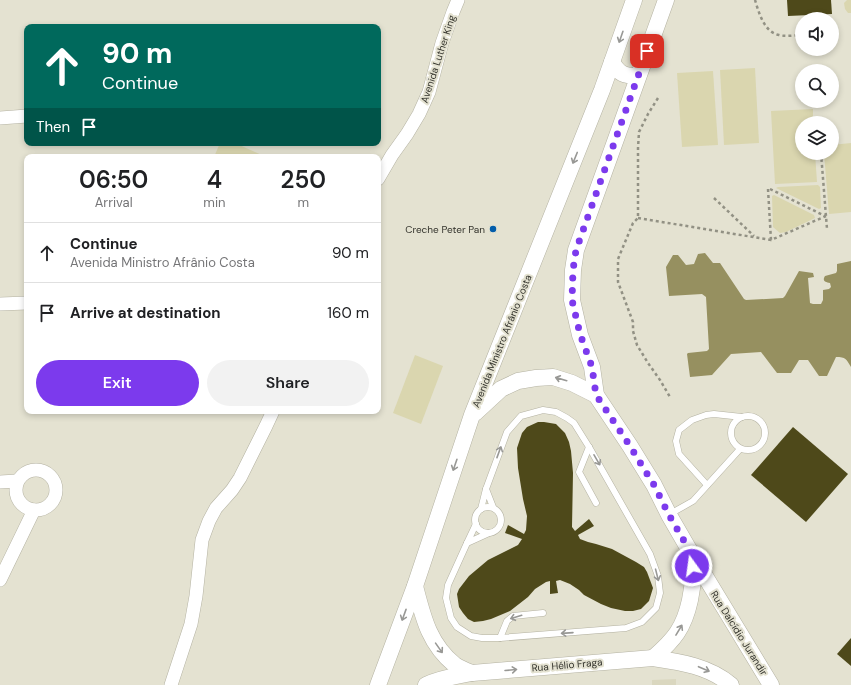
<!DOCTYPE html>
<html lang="en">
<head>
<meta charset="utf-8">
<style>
	body { margin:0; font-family:"DM Sans",sans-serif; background:#f2f2f2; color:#202124; height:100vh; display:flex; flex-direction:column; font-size:15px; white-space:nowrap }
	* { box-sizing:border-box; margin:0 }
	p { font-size:13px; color:#757577 }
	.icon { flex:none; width:22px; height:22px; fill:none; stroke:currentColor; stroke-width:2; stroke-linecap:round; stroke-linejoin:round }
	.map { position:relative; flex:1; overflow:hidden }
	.panel { position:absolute; left:24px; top:154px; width:357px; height:260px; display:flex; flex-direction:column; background:#fff; border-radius:8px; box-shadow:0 2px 6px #0003 }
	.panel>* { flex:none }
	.hud { position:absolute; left:24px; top:24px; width:357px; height:122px; border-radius:8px; box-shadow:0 2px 6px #0003; background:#00695c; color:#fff; overflow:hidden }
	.controls { position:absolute; left:795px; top:12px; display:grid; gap:8px }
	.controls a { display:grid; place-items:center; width:44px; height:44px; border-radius:50%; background:#fff; box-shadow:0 2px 6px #0003; font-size:20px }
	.pin { position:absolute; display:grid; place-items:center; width:34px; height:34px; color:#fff; margin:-17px; border-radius:8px; box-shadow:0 2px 6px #0006 }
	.me { position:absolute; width:44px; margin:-22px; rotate:346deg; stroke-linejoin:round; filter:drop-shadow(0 0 3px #0008) }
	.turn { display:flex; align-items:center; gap:14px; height:84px; padding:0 12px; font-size:18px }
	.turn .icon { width:52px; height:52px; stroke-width:2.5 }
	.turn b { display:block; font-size:28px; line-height:34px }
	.then { display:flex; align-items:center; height:38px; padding:0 12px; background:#0003; gap:8px; font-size:15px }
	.eta { display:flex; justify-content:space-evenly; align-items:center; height:68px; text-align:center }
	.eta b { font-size:24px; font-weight:600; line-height:28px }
	.button { display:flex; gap:8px; margin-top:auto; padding:8px 12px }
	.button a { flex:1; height:46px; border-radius:24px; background:#7c3aed; color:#fff; font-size:16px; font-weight:600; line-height:46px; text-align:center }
	.button a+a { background:#f2f2f2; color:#202124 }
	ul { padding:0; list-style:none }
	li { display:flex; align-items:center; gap:12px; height:60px; padding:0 12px; border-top:1px solid #e0e0e0 }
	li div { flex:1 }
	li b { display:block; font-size:15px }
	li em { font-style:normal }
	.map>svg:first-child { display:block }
</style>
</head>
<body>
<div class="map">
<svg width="851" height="685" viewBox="0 0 851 685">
	<rect width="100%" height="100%" fill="#e4e2d1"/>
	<path fill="#dad7bf" d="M676 679V685H652V680Z"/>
	<g fill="#dad6af">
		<path d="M847 0H851V13H848L845 9 844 3Z"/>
		<path d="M755 68 759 143 724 145 720 70Z"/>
		<path d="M713 71 718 145 682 147 677 73Z"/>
		<path d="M813 109V123H802V153H815L817 182 775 184 771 111Z"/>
		<path d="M220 143H235L266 157H214Z"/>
		<path d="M851 143V212L829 214 824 153H832V145Z"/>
		<path d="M818 185 820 187 821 208 819 209 776 188 778 187Z"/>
		<path d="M774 195 814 215 815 218 786 232 780 233 773 227 772 196Z"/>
		<path d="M415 355 443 366 421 424 393 413Z"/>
	</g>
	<path fill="#969060" d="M705 253 713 263H720L744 299 746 300 783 298 785 296 799 271 813 273 814 277 808 278 810 303 813 304H821L823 300V290L829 289 831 287 830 283C825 282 822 281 825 276L836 273 837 271V264L851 261V367C846 359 846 357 836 357L827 376H819L808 360H799L791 373H777L761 352 731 354 712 375 690 377 687 354 688 353 707 351 709 349 706 297 702 294 669 296 666 267 673 255H678L686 265 694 264 698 254Z"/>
	<g fill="#4e491a">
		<path d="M787 0H831L832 14 788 16Z"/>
		<path d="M538 422H544L556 424 565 433 569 442 571 451 573 473 572 527 575 531 589 519 594 526 578 535 580 539 588 542 596 544 612 549 636 562 644 567 647 572 653 588 649 601 641 609 633 611H625L611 608 601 604 584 595 579 590 570 584 560 580 556 581 558 593 550 594V581L546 582 535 589 528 597 510 611 491 619 483 621 474 622 468 619 463 613 459 607 457 594 459 589 469 576 488 560 518 545 522 539 505 533 508 525 524 534 526 530 527 516 523 499 518 468 517 448 522 433 527 427Z"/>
		<path d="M793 427 848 474 806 522 751 475Z"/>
		<path d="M851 638V666L837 654Z"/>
	</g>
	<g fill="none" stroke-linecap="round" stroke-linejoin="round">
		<g stroke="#b4b2a2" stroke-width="7">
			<g id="service">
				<circle cx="748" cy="433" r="17"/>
				<path d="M589 447 579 472 596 503"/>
				<path d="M707 485 679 454 676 441 679 430 692 420 706 415 714 414 742 417"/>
				<circle cx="488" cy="520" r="13"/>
				<path d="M481 509 486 489 493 507"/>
				<path d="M670 514 693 501 740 449"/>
				<path d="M476 524 467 543 489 533"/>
				<path d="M467 543 448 585 446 598 451 618 457 627 471 636 482 638H500L626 628 642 622 656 608 660 593 658 576 650 554 589 447 574 423 567 418 556 412 543 410 521 416 507 432 486 489"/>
				<path d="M500 638 507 621 513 616 543 613"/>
			</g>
		</g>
		<g stroke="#b4b2a2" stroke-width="14">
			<g id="minor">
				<path d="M0 118 27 116"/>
				<path d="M378 179 392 155 407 134 419 114 429 92 442 43 453 12 458 0"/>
				<path d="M0 304 27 303"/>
				<circle cx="36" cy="490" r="20"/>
				<path d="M0 482 17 481"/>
				<path d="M0 580 34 510"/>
				<path d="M171 685 191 624 196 596 202 540 209 521 216 508 232 490 240 478 266 426 273 411"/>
			</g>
		</g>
		<g stroke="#b4b2a2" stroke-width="17">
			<g id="tertiary">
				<path d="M666 0 576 250 573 270 572 300 580 335 592 367 596 395 630 446 654 485 669 515 691 553 771 685"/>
				<path d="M612 62C619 74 624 76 638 76"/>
				<path d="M475 413 501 389 518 381 536 378 553 377 572 383 596 395"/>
				<path d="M415 586C423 617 429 644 455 665 460 668 467 671 472 673"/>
				<path d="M653 658C674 640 684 628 690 600 691 593 693 585 693 578 693 571 692 564 691 557"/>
				<path d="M378 685 415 586 472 415 602 90 634 0"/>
				<path d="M426 685C441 678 456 676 472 673L653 658C680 662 709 666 731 685"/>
			</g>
		</g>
		<g stroke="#929184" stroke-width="2.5" stroke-dasharray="3 3" stroke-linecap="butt">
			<path d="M755 0C759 13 764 32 779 35 787 37 795 35 802 35"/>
			<path d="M658 98 648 114 639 132 638 148V218L633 223 618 259V282L633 322V331L637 345 648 363 660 380 670 397"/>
			<path d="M821 153 827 229"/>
			<path d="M768 189 771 240"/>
			<path d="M770 189 825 216"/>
			<path d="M714 198 754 236"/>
			<path d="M638 218 771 240 826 216"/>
		</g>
		<use href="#service" stroke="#fff" stroke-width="6"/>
		<use href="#minor" stroke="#fff" stroke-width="13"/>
		<use href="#tertiary" stroke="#fff" stroke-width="16"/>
	</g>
	<defs><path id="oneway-shaft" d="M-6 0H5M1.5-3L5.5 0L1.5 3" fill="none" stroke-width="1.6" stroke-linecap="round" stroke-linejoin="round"/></defs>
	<g stroke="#989895">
		<use href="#oneway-shaft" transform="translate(621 37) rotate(109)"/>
		<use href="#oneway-shaft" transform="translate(575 158) rotate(112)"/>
		<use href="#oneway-shaft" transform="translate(561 379) rotate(-164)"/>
		<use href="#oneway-shaft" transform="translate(499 452) rotate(-70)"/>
		<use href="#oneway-shaft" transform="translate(597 460) rotate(60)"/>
		<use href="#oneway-shaft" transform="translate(455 465) rotate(109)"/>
		<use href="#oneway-shaft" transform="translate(657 575) rotate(76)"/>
		<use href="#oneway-shaft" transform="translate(404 615) rotate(110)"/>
		<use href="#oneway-shaft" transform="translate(516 617) rotate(163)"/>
		<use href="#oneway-shaft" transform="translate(679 630) rotate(-59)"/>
		<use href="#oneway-shaft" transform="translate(567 633) rotate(176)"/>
		<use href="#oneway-shaft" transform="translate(439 648) rotate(55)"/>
		<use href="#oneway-shaft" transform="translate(704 669) rotate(23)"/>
		<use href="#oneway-shaft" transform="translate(511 670) rotate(-5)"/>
	</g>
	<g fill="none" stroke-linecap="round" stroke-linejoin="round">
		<path stroke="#7c3aed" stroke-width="7" stroke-dasharray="0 12.6" d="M647 51 576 250 573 270 572 300 580 334 592 367 596 395 630 446 654 485 669 515 691 553 692 566"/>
	</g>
	<circle fill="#025daa" stroke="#e4e2d1" stroke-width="1.5" cx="493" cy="229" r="4"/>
	<g text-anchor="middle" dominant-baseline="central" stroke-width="4" stroke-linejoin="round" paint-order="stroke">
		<g font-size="10" fill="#32322b" stroke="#e4e2d1">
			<text transform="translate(438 59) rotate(-72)">Avenida Luther King</text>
			<text transform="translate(502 341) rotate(-68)">Avenida Ministro Afrânio Costa</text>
			<text transform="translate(739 633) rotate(58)">Rua Dalcídio Jurandir</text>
			<text transform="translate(567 665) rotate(-5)">Rua Hélio Fraga</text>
		</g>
		<g font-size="10" fill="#32322b" stroke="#e4e2d1" text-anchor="end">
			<text x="485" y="229">Creche Peter Pan</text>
		</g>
	</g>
</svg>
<div class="controls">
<a><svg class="icon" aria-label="sound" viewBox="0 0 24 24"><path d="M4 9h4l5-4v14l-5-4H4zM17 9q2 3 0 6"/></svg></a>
<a><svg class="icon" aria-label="search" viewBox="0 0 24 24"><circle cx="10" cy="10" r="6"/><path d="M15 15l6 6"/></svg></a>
<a><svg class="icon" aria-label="layers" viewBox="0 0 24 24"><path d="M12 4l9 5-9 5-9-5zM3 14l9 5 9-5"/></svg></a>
</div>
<div class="pin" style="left:647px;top:51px;background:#d93025"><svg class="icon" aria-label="arrive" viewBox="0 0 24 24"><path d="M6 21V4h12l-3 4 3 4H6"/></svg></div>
<svg class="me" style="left:692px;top:566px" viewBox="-20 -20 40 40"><circle r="17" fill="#7c3aed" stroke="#fff" stroke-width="3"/><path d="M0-11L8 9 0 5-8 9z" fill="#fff"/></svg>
<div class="hud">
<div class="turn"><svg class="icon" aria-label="ahead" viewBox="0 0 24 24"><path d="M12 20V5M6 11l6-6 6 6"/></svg><div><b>90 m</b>Continue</div></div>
<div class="then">Then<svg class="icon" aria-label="arrive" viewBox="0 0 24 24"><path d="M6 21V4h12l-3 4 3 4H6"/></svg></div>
</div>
<section class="panel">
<div class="eta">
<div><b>06:50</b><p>Arrival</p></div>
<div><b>4</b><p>min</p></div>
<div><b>250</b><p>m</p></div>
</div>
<ul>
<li><svg class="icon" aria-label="ahead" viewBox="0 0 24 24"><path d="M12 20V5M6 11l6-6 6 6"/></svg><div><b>Continue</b><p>Avenida Ministro Afrânio Costa</p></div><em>90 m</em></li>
<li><svg class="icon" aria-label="arrive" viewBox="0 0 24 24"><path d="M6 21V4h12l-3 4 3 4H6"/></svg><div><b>Arrive at destination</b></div><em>160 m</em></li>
</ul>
<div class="button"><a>Exit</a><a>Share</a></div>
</section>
</div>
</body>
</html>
